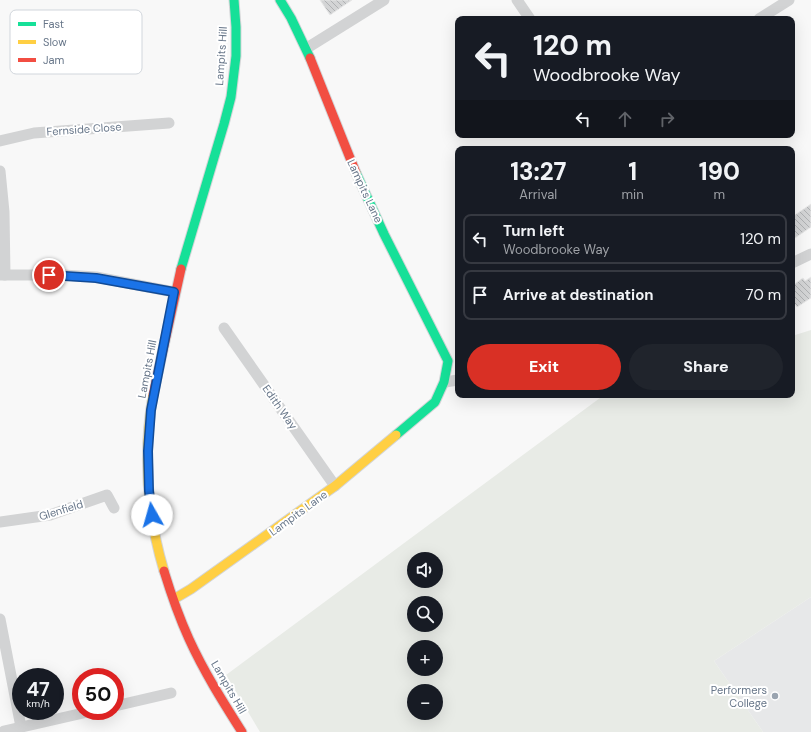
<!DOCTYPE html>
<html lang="en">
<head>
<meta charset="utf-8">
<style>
	body { margin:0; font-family:"DM Sans",sans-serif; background:#20242c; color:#f1f3f6; height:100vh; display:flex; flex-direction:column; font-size:15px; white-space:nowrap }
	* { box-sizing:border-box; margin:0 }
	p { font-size:13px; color:#9ea1a6 }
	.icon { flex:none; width:22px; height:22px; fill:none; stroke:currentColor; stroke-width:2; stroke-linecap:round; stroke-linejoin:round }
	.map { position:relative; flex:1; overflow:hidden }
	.drawer { position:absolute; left:455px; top:146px; width:340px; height:252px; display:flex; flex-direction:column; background:#171b24; border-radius:8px; box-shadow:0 4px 16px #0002 }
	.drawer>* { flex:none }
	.top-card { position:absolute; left:455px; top:16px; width:340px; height:122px; border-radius:8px; box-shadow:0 4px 16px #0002; background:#171b24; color:#f1f3f6; overflow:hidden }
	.fabs { position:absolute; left:407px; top:552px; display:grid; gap:8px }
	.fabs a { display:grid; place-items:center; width:36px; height:36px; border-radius:50%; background:#171b24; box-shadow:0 4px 16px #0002; font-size:20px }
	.speed { position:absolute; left:12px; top:668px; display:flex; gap:8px; font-size:20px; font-weight:700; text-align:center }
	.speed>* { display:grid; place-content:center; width:52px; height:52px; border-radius:50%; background:#171b24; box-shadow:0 4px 16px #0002; line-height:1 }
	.speed small { font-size:10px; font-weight:400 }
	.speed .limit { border:6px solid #d22; background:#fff; color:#111 }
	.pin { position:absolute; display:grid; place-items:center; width:34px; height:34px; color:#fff; margin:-17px; border:2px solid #fff; border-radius:50%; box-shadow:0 1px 4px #0007 }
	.me { position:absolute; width:44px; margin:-22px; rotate:353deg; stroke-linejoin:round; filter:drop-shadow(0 0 3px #0008) }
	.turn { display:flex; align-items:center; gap:14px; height:84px; padding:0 12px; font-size:18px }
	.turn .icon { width:52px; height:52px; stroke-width:2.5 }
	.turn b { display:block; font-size:28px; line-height:34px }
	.lanes { display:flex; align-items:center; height:38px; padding:0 12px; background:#0003; justify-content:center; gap:20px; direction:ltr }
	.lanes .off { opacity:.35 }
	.eta { display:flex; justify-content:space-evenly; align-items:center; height:68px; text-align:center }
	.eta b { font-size:24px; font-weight:800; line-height:28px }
	.action { display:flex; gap:8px; margin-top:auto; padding:8px 12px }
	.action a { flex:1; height:46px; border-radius:24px; background:#d93025; color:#fff; font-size:16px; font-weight:800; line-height:46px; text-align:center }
	.action a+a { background:#20242c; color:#f1f3f6 }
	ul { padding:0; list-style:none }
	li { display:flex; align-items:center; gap:12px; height:50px; margin:0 8px 6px; padding:0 4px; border:2px solid #363941; border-radius:8px }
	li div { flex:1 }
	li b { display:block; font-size:15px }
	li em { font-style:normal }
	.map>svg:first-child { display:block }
</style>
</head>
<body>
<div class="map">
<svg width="811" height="732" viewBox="0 0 811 732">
	<defs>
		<pattern id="building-back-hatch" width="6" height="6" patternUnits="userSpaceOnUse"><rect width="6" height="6" fill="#d3d4d5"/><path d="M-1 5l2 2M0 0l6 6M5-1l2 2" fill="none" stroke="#afb1b3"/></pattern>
	</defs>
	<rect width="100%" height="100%" fill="#f8f8f8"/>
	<path fill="#e7e8e9" d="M811 597V732H763L714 661Z"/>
	<path fill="#e8ebe6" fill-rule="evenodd" d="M811 330V597L714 661 763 732H260L226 675 604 395H792V336ZM414 559H436V581H414ZM414 603H436V625H414ZM414 647H436V669H414ZM414 691H436V713H414Z"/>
	<g fill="url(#building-back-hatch)" stroke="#e8e8e8">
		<path d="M320 0H352L330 15Z"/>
		<path d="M811 204V227L792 240V217Z"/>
		<path d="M811 277V298L797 307 792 300V286L803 278 805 281Z"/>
	</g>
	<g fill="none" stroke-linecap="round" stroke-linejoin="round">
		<g stroke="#d3d5d7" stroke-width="11">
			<g id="fast">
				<path d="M280 0 291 18 310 58"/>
				<path d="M356 173 384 234 448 361 444 382 435 402 396 435"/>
				<path d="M181 269 224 124 231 97 236 56V27L234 0"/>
			</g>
		</g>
		<g stroke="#d3d5d7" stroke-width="11">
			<g id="slow">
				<path d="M153 395C143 453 147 514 164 571"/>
				<path d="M174 599 191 589 335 486 396 435"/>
			</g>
		</g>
		<g stroke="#d3d5d7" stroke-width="11">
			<g id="jam">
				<path d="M310 58 356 173"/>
				<path d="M153 395 181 269"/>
				<path d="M164 571C171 594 179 617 189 639 204 672 223 702 242 732"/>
			</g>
		</g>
		<g stroke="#d2d3d4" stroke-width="11">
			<path d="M517 0 530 19"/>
			<path d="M759 19 789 0"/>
			<path d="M307 48 384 0"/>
			<path d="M0 141 34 133 169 123"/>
			<path d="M0 171 4 212 5 275"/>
			<path d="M792 263 811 254"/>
			<path d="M0 275H63L96 277 174 292"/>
			<path d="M224 328 335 486"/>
			<path d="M445 382 458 380"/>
			<path d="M0 522 50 515 107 495 114 508"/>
			<path d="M0 619 21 727"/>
			<path d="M115 706 171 693"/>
			<path d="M4 731 92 711"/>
		</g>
		<use href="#fast" stroke="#16e098" stroke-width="9"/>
		<use href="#slow" stroke="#ffcf43" stroke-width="9"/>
		<use href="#jam" stroke="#f24e42" stroke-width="9"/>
	</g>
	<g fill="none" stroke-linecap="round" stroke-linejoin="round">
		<g stroke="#114b97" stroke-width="10">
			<path id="route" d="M49 275 96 278 174 292 151 410 148 451 149 491 152 515"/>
		</g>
		<use href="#route" stroke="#1a73e8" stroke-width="7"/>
	</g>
	<circle fill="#9aa4b0" stroke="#fff" stroke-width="1.5" cx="775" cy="696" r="4"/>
	<g text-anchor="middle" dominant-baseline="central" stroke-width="4" stroke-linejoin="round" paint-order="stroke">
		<g font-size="11" fill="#677689" stroke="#fff">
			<text transform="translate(221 56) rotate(-86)">Lampits Hill</text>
			<text transform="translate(84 129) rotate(-4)">Fernside Close</text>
			<text transform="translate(365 191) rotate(65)">Lampits Lane</text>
			<text transform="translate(147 369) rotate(-79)">Lampits Hill</text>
			<text transform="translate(280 407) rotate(55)">Edith Way</text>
			<text transform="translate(61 510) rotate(-17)">Glenfield</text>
			<text transform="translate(298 513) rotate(-36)">Lampits Lane</text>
			<text transform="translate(229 687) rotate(60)">Lampits Hill</text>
		</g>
		<g font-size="11" fill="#677689" stroke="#fff" text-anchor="end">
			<text x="767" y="690">Performers<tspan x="767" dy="13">College</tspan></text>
		</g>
	</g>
	<rect x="10" y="10" width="132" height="64" rx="6" fill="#fff" stroke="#d1d6dc" stroke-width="1"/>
	<rect x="18" y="22" width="18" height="4" fill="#16e098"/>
	<rect x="18" y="40" width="18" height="4" fill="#ffcf43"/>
	<rect x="18" y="58" width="18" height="4" fill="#f24e42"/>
	<g font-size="11" fill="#677689">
		<text x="43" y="28">Fast</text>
		<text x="43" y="46">Slow</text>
		<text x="43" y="64">Jam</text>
	</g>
</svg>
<div class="fabs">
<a><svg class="icon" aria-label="sound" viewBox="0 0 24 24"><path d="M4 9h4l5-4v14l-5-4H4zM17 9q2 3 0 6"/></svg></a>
<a><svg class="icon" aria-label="search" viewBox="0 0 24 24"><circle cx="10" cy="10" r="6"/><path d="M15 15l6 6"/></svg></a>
<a>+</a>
<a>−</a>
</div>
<div class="speed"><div>47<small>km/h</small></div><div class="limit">50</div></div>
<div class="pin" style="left:49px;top:275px;background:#d93025"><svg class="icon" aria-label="arrive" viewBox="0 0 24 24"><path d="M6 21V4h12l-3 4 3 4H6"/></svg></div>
<svg class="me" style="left:152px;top:515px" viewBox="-20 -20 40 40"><circle r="19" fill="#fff"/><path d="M0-13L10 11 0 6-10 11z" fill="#1a73e8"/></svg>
<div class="top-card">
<div class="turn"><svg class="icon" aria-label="left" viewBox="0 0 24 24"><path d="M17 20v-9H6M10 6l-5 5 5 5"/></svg><div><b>120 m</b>Woodbrooke Way</div></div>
<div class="lanes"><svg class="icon" aria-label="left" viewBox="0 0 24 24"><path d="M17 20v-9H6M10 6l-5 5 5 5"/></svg><svg class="icon off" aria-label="ahead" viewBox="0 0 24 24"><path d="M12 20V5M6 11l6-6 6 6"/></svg><svg class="icon off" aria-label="right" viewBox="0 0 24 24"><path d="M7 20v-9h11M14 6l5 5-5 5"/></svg></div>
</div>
<section class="drawer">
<div class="eta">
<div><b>13:27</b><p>Arrival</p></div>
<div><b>1</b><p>min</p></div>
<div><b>190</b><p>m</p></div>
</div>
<ul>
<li><svg class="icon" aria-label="left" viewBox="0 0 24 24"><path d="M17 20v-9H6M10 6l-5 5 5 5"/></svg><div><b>Turn left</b><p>Woodbrooke Way</p></div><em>120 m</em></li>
<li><svg class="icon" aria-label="arrive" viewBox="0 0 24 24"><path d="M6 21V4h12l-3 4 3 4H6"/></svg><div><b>Arrive at destination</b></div><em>70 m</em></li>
</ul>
<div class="action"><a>Exit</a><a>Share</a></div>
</section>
</div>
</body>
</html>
